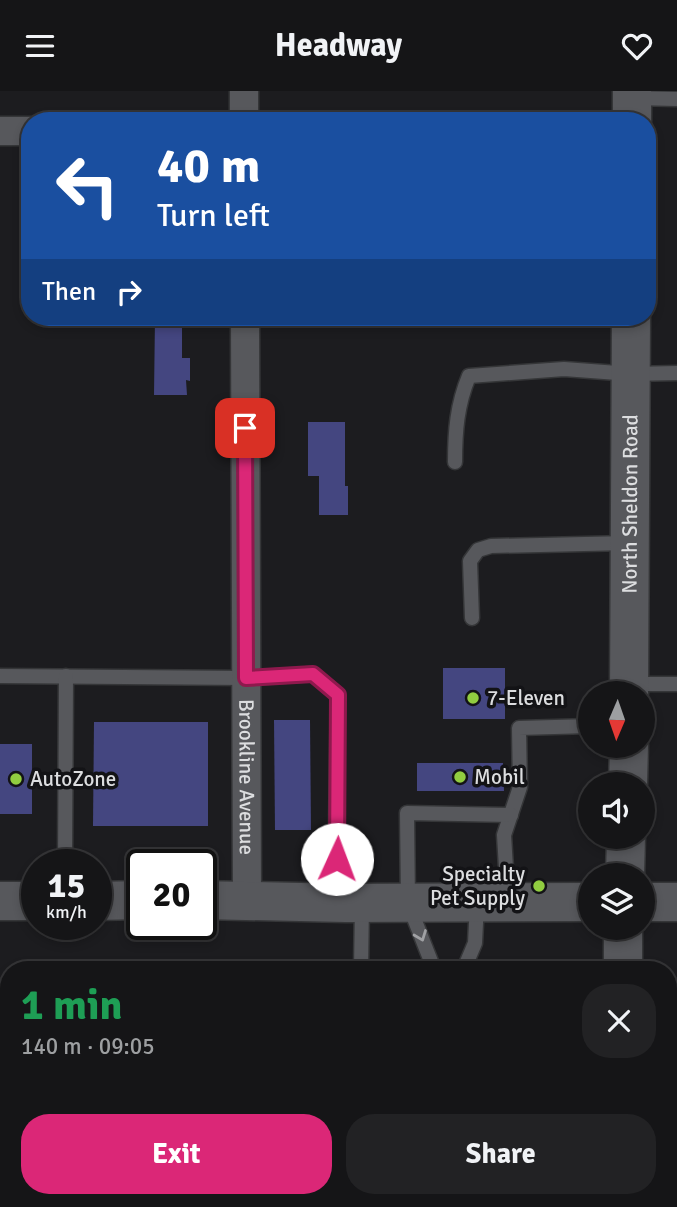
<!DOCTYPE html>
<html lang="en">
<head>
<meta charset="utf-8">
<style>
	body { margin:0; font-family:Signika,sans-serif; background:#222224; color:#f1f3f6; height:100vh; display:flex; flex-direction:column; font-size:26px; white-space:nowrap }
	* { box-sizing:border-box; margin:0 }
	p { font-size:23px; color:#9d9fa1 }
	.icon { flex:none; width:38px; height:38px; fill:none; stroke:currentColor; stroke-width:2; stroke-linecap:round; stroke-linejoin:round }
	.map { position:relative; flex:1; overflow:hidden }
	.details { position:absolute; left:0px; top:870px; width:677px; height:247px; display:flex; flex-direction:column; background:#151517; border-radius:28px 28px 0 0; box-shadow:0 4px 10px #0003,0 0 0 2px #343436 }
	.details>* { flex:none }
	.hud { position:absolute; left:21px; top:21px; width:635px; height:214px; border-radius:28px; box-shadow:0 4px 10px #0003,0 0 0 2px #343436; background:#1a4fa0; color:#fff; overflow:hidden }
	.needle { width:46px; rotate:182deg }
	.fabs { position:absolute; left:578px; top:590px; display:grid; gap:14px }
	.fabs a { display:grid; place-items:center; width:77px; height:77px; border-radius:50%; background:#151517; box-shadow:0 4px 10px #0003,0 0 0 2px #343436; font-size:35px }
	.speed { position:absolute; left:21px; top:758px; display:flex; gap:14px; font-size:35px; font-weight:700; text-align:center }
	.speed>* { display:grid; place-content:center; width:91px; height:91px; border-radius:50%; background:#151517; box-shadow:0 4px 10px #0003,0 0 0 2px #343436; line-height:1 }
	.speed small { font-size:18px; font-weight:400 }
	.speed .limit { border:4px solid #111; border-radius:10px; background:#fff; color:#111 }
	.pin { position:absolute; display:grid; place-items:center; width:60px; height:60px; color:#fff; margin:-30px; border-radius:14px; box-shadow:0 4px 10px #0006 }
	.me { position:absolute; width:77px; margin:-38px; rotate:2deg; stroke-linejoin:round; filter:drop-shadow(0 0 5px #0008) }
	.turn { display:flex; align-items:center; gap:24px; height:147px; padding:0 21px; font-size:32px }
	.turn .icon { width:91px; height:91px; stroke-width:2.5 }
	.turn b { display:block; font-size:49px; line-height:60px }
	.then { display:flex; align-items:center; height:66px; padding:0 21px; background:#0003; gap:14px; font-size:26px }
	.round { display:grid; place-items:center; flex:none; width:74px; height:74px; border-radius:28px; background:#222224 }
	.overview { display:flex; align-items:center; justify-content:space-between; height:119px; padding:0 21px }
	h1 { font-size:42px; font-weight:800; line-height:52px; color:#1e9e55 }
	.button { display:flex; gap:14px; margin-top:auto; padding:14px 21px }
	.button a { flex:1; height:80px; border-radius:28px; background:#db2777; color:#fff; font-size:28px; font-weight:800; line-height:80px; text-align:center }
	.button a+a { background:#222224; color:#f1f3f6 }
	header { display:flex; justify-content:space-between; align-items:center; height:91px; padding:0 21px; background:#151517; font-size:32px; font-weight:800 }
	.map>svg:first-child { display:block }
</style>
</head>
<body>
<header><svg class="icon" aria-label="menu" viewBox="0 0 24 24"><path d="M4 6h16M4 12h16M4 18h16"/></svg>Headway<svg class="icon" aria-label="heart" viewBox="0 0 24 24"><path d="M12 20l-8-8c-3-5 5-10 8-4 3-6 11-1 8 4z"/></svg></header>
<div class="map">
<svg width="677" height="1116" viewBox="0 0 677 1116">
	<rect width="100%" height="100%" fill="#1c1c1f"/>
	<g fill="#444680">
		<path d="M155 226H182V267H190V290L186 289 187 304H154Z"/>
		<path d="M308 331H345V395H348V424H319V385H308Z"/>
		<rect x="443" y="577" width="62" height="51"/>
		<path d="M274 629H310L311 739H275Z"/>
		<path d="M94 631H208V735H93Z"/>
		<rect x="0" y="653" width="32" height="70"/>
		<path d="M417 672H503L504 700H417Z"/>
	</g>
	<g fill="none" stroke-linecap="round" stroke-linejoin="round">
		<g stroke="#353638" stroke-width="17">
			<g id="service">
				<path d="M634 7 677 8"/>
				<path d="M455 371C455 340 457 314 469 285L564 278 631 283 677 282"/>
				<path d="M472 527 470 470 478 459 491 455 628 452"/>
				<path d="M0 585 246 587 313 583 338 604 335 810"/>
				<path d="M629 593H677"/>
				<path d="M65 774 66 585"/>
				<path d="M508 810 504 744 520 696 519 637 590 635"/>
				<path d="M361 878 362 813"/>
				<path d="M434 878 408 812 407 722 511 724"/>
				<path d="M464 878 475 852 477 812"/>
				<path d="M668 970 677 971"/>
				<path d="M481 1108 488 1116"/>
				<path d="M42 1116 52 1108"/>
				<path d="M387 1116V1108"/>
			</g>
		</g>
		<g stroke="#353638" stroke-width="31">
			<g id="minor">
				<path d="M244 30V0"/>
				<path d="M0 40H30"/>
				<path id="s1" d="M245 226 247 809"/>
			</g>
		</g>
		<g stroke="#353638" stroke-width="41">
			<g id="secondary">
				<path d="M632 30V0"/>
				<path id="s2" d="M629 602 631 226"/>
				<path d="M628 693 629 654"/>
				<path d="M625 784 626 746"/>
				<path d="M201 809 346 812 590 811"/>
				<path d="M0 810H37"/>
				<path d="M96 810 142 809"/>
				<path d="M642 811H677"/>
				<path d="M623 878V836"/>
				<path d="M623 1116V1108"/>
			</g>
		</g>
		<use href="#service" stroke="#57585c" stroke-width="14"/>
		<use href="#minor" stroke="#57585c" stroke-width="28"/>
		<use href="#secondary" stroke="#57585c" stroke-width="38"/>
	</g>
	<defs><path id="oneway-chevron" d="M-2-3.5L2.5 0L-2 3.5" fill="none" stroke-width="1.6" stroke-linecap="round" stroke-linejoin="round" transform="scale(1.75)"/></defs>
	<use stroke="#a0a1a4" href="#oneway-chevron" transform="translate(421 845) rotate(69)"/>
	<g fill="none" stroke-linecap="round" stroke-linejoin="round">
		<g stroke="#8e194d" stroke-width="18">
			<path id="route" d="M245 337 246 587 313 583 338 604 337 768"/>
		</g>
		<use href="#route" stroke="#db2777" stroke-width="12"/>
	</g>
	<g fill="#91cd40" stroke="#131316" stroke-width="2.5">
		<circle cx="473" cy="607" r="7"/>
		<circle cx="460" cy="686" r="7"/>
		<circle cx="16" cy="688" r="7"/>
		<circle cx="539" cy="795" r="7"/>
	</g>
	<g text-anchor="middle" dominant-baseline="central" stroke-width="7" stroke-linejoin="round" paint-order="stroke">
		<g font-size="21" fill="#dcdddf" stroke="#131316">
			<text stroke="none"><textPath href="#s2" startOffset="189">North Sheldon Road</textPath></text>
			<text stroke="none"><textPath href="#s1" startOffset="460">Brookline Avenue</textPath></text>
		</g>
		<g font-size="21" fill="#dcdddf" stroke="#131316" text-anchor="start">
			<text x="487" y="607">7-Eleven</text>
			<text x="474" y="686">Mobil</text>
			<text x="30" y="688">AutoZone</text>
			<text x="525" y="783" text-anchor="end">Specialty<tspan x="525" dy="24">Pet Supply</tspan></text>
		</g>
	</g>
</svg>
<div class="fabs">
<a><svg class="needle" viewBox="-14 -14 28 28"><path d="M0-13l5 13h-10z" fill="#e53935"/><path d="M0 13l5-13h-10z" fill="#9d9fa1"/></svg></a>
<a><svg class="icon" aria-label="sound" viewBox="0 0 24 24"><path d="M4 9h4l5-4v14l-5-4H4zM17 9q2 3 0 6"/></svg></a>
<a><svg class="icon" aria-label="layers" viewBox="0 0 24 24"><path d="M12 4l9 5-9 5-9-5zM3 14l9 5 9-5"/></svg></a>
</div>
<div class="speed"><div>15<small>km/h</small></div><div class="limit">20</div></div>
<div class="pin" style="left:245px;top:337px;background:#d93025"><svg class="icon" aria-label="arrive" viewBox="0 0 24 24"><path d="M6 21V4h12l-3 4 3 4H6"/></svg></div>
<svg class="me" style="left:337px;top:768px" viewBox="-20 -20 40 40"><circle r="19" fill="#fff"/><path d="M0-13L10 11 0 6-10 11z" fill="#db2777"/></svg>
<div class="hud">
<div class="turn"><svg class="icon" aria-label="left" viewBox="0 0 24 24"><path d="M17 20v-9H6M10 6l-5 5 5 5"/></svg><div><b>40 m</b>Turn left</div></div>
<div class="then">Then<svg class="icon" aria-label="right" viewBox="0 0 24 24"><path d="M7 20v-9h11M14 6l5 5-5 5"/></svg></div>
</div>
<section class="details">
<div class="overview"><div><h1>1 min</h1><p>140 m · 09:05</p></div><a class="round"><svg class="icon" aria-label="close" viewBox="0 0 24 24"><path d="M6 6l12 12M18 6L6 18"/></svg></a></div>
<div class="button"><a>Exit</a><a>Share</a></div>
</section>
</div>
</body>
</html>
